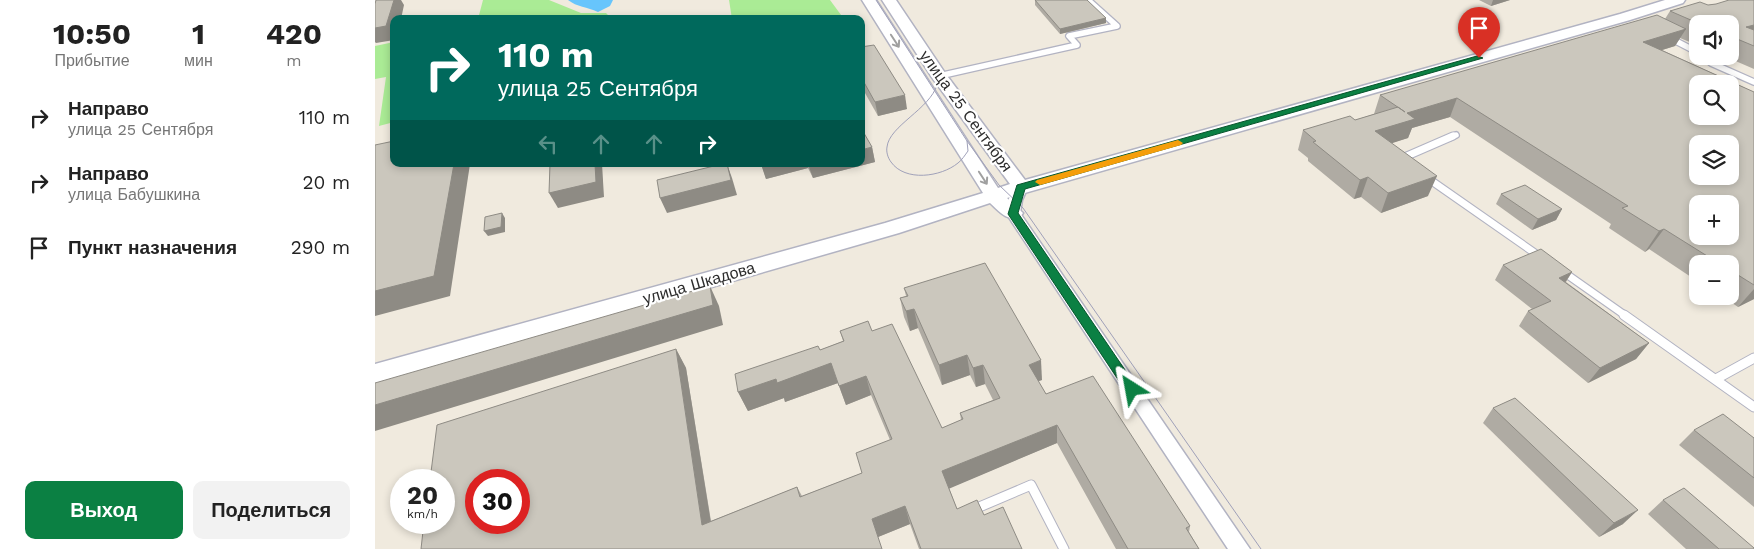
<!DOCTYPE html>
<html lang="ru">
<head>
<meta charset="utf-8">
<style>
	body { margin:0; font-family:"Work Sans",sans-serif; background:#f2f2f2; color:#222; height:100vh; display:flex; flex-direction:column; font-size:19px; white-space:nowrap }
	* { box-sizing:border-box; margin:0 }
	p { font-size:16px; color:#767676 }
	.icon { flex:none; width:28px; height:28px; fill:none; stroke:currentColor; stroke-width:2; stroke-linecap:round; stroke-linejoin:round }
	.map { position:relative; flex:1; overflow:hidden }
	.panel { display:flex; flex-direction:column; background:#fff; width:375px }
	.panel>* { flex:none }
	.top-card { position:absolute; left:15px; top:15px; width:475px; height:152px; border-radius:10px; box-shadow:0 2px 8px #0003; background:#00695c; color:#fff; overflow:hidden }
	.controls { position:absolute; left:1314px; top:15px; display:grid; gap:10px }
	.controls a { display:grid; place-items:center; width:50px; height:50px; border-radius:10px; background:#fff; box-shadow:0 2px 8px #0003; font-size:25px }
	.speed { position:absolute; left:15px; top:469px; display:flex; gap:10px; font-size:25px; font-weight:700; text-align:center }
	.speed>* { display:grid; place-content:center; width:65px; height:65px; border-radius:50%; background:#fff; box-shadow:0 2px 8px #0003; line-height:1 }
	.speed small { font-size:12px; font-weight:400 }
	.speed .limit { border:8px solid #d22; background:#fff; color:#111 }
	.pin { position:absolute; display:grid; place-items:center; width:42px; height:42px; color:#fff; margin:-51px -21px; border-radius:50% 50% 50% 0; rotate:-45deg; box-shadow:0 0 5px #0007 }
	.pin .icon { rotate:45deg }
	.me { position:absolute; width:55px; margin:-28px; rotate:326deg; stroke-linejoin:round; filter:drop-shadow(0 0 4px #0008) }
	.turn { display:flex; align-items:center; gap:18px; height:105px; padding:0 25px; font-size:22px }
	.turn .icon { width:65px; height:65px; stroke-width:2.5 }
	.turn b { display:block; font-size:35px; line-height:42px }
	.lanes { display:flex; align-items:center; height:48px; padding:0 25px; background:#0003; justify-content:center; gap:25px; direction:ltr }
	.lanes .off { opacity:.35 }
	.eta { display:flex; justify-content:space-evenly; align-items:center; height:85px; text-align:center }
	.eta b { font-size:30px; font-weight:700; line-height:35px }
	.primary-button { display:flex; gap:10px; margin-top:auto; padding:10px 25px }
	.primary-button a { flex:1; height:58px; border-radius:10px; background:#0b8043; color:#fff; font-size:20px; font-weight:700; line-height:58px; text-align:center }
	.primary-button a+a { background:#f2f2f2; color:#222 }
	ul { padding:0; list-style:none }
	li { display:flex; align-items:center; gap:15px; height:65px; padding:0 25px }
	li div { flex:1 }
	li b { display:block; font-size:19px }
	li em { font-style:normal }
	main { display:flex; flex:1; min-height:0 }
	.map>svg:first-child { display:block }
</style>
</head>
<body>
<main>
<section class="panel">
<div class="eta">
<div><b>10:50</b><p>Прибытие</p></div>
<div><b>1</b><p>мин</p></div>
<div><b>420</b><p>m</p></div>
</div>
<ul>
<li><svg class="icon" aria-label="right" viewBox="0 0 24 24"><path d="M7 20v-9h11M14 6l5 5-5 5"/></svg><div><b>Направо</b><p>улица 25 Сентября</p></div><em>110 m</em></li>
<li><svg class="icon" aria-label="right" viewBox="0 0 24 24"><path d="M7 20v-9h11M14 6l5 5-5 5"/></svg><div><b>Направо</b><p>улица Бабушкина</p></div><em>20 m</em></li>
<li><svg class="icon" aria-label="arrive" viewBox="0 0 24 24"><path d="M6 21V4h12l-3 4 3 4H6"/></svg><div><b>Пункт назначения</b></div><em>290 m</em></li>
</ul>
<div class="primary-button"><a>Выход</a><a>Поделиться</a></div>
</section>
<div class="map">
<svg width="1379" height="549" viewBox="0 0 1379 549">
	<rect width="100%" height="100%" fill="#f0eade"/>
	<g fill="#aaeb95">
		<path d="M108 0H174L206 13H231L236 18 103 19Z"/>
		<path d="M354 0H455L469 19H357Z"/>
		<path d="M19 42V122L4 126 11 77 0 79V46Z"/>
	</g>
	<path fill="#67c5fc" d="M193 0H238L235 6 223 12C212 7 202 7 193 0Z"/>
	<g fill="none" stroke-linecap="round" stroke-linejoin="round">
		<g stroke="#b2b3c2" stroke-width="8">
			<g id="service-far2">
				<path d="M1295 38 1322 52"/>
				<path d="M1328 56 1336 63 1379 82"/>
				<path d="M564 76 702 45 694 36 742 26 713 0"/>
				<path d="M1074 138 1081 135"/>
			</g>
		</g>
		<g stroke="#b2b3c2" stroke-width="9">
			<g id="service-far1">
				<path d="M1025 159 1078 136"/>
				<path d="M1051 177 1167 258"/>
				<path d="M1187 271 1251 316"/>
			</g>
		</g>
		<g stroke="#b2b3c2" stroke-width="11">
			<g id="service">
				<path d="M1249 315 1379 407"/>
				<path d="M1341 379 1379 358"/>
				<path d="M602 508 656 485 689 549"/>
			</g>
		</g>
		<g stroke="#b2b3c2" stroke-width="3">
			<path id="minor" d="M646 183 653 187 647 200 645 213 875 549H853L631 213C633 203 635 186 646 183Z"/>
		</g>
		<g stroke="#b2b3c2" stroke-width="3">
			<path id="secondary" d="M487 0H501L623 188 635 184 556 76 507 0H521L570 73 650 180 1245 14 1290 0H1310L1308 3 1255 20 632 198 648 213 645 217C631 221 625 212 615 203L524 233 0 384V364L510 223 608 193Z"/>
		</g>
		<use href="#service-far2" stroke="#fff" stroke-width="5.5"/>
		<use href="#service-far1" stroke="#fff" stroke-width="7"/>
		<use href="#service" stroke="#fff" stroke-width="9"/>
		<use href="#minor" fill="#fff" fill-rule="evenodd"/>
		<use href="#secondary" fill="#fff" fill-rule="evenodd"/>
		<g stroke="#a0a1b9" stroke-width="1">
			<path d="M501 0 592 141 624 185 648 208 886 549"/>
			<path d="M562 85C555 109 514 126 512 147 511 152 513 158 516 162 530 182 566 177 583 163 587 160 590 155 593 151L592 141"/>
		</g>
	</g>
	<g fill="#afaba3">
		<path d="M660 0 731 18V23L685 34 660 5Z"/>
		<path d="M1104 0H1135L1116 6Z"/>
		<path d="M1379 0V69L1349 56H1355V24H1322V45L1305 38 1300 46 1287 50 1379 92V299L1363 307 1347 296H1355V264H1322V281L1274 249 1270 252 1234 228 1236 224 1075 117 1037 128 1033 138 1016 143 1053 196 1006 213 986 197 979 199 933 161V158L923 150 928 130 980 120 999 114 1005 95 1290 19 1295 11 1333 5Z"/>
		<path d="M486 47 532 109 503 116 486 86Z"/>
		<path d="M497 147 500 162 438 178 433 168 391 179 386 164H486Z"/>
		<path d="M1126 194 1187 209 1181 220 1157 230 1121 204Z"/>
		<path d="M1128 265 1197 272 1191 282 1274 343 1261 359 1213 383 1144 326 1153 311 1157 309 1120 280Z"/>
		<path d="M529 288 667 380 663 381 671 394 815 526 814 532 824 549H741L682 443 574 488 582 509 609 515 647 549H544L535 524 503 537 46 549 301 349 311 368 336 521 422 487 427 496 487 473 515 440 496 395 471 405 463 383 410 402 409 398 373 411 363 392 445 350 468 341 465 331H497L567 428 586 420 585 413 618 400 610 384 601 387 595 375 567 385 543 328 535 331 529 317 525 298 531 296Z"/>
		<path d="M1118 408 1248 524 1224 537 1108 423Z"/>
		<path d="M1319 430 1379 438V507L1304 445Z"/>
		<path d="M1288 500 1379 549H1311L1273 514Z"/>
	</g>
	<g fill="#8e8b84">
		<path d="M19 0H26L29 5 26 19H19V40L1 43 0 42V28Z"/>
		<path d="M1118 0H1135L1116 6Z"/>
		<path d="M731 18V23L685 34V29Z"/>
		<path d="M1379 25V39L1371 27Z"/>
		<path d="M1311 29 1300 46 1258 59 1268 42Z"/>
		<path d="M530 95 532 109 503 116 500 102Z"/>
		<path d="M1082 98 1075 117 1037 128 1033 138 993 151 1000 131 1032 113Z"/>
		<path d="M497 147 500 162 438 178 433 164H486V150Z"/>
		<path d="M79 164H95L75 296 0 316V291Z"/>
		<path d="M220 164H227L229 197 183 208 174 193Z"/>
		<path d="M352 164 357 178 362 195 292 213 285 198Z"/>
		<path d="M386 164H432L433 168 391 179Z"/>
		<path d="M1062 176 1053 196 1006 213 1013 193Z"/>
		<path d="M993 177 986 197 979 199 985 180Z"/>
		<path d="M1187 209 1181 220 1157 230 1163 219Z"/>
		<path d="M127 213 130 218V232L113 236 109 231Z"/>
		<path d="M1289 229 1274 249 1270 252 1284 231Z"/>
		<path d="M1197 272 1187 287 1184 278Z"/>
		<path d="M335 286 344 306 348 325 0 431V405Z"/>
		<path d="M1379 289V299L1363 307Z"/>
		<path d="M539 309 543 328 535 331 531 311Z"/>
		<path d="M1274 343 1261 359 1213 383 1225 368Z"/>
		<path d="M301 349 311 368 339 542 327 525Z"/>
		<path d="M592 355 595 375 567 385 564 365Z"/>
		<path d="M666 360 667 380 655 384 654 365Z"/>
		<path d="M456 363 463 383 410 402 409 398 373 411 363 392 401 379Z"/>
		<path d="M608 365 610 384 601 387 598 368Z"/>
		<path d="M491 376 496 395 471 405 464 386Z"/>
		<path d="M682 425V443L571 490 567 471Z"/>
		<path d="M530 506 535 524 503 537 507 549 497 519Z"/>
		<path d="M1263 510 1248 524 1224 537 1239 523Z"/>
	</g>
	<g fill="#cbc7bd" stroke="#8e8b84" fill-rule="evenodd">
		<path d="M1 0H19L11 26 0 28V4Z"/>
		<path d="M660 0H712L731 18 685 29Z"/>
		<path d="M1354 0H1379V25L1371 27 1379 30V46L1355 36V24H1325L1295 11 1325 2 1333 5 1341 4Z"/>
		<path d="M1282 15 1311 29 1268 42 1379 92V285L1355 270V264H1345L1289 229 1284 231 1247 208 1253 206 1082 98 1032 113 1040 119 1000 131 1062 176 1013 193 993 177 985 180 938 142 941 141 928 130 975 116 980 120 1023 107 1030 112 1005 95ZM1322 84H1355V116H1322ZM1322 144H1355V176H1322ZM1322 204H1355V236H1322Z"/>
		<path d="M499 45 530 95 500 102 486 77V47Z"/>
		<path d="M486 128 497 147 486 150Z"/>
		<path d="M19 141V164H79L59 276 0 291V145Z"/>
		<path d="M175 164H220L221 182 174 193Z"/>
		<path d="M347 164H352L356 180 285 198 282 180Z"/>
		<path d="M1150 185 1187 209 1163 219 1126 194Z"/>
		<path d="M127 213 126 227 109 231 110 217Z"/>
		<path d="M1166 249 1197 272 1184 278 1274 343 1225 368 1153 311 1176 301 1128 265Z"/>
		<path d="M610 263 666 360 654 365 671 394 718 376 815 526 811 528 824 549H753L682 425 567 471 582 509 602 500 609 515 628 507 647 549H546L530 506 497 519 507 549H46L49 522H69V480H55L62 425 301 349 327 525 422 487 425 497 487 473 481 453 517 439 491 376 464 386 456 363 402 383 401 379 363 392 360 374 443 346 445 350 469 341 465 331 493 321 497 331 517 324 567 428 588 419 585 413 625 398 608 365 598 368 592 355 564 365 539 309 531 311 525 298 533 296 529 288ZM101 480H144V522H101Z"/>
		<path d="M335 286 338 305 0 405V383Z"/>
		<path d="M1140 398 1263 510 1239 523 1118 408Z"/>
		<path d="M1348 414 1379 438V478L1319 430Z"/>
		<path d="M1309 488 1379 548V549H1344L1288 500Z"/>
	</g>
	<defs><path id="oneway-shaft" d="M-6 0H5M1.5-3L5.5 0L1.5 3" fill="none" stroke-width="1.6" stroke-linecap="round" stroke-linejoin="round" transform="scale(1.25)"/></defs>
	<g stroke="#a0a0a0">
		<use href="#oneway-shaft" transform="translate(520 41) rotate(57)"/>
		<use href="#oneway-shaft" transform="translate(608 178) rotate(57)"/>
	</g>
	<path fill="#0b8043" stroke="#07532c" d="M1102 56 1108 58 650 189 643 213 761 386 763 389 761 393 757 395 752 393 633 214 642 185Z"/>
	<path fill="#f59e0b" d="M803 140 808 143 806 145 669 184 665 185 660 182 662 180Z"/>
	<g text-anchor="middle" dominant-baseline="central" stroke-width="4.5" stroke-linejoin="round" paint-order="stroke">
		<g font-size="16" fill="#2d2d2d" stroke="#fff">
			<text transform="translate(591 111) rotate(54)">улица 25 Сентября</text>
			<text transform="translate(324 283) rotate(-16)">улица Шкадова</text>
		</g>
	</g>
</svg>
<div class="controls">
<a><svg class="icon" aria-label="sound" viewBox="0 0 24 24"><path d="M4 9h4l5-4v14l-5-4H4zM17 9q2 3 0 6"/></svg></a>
<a><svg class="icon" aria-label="search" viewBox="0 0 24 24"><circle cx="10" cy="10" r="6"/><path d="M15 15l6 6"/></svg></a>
<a><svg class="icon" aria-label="layers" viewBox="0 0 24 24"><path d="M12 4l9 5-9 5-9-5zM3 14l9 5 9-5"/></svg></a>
<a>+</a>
<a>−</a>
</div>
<div class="speed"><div>20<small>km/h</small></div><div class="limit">30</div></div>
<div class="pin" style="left:1104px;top:58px;background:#d93025"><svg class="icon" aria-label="arrive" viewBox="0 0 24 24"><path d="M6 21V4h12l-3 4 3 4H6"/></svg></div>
<svg class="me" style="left:757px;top:389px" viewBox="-20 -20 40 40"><path d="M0-17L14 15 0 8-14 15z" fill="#0b8043" stroke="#fff" stroke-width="4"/></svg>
<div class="top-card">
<div class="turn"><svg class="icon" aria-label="right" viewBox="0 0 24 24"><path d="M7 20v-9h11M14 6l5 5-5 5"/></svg><div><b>110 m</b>улица 25 Сентября</div></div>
<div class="lanes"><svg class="icon off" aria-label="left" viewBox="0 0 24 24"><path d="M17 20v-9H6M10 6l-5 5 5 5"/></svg><svg class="icon off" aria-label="ahead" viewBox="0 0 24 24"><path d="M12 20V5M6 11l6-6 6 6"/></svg><svg class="icon off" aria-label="ahead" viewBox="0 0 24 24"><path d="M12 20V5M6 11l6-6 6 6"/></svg><svg class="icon" aria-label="right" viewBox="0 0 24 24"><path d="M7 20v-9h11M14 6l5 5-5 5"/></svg></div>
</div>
</div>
</main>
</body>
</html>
